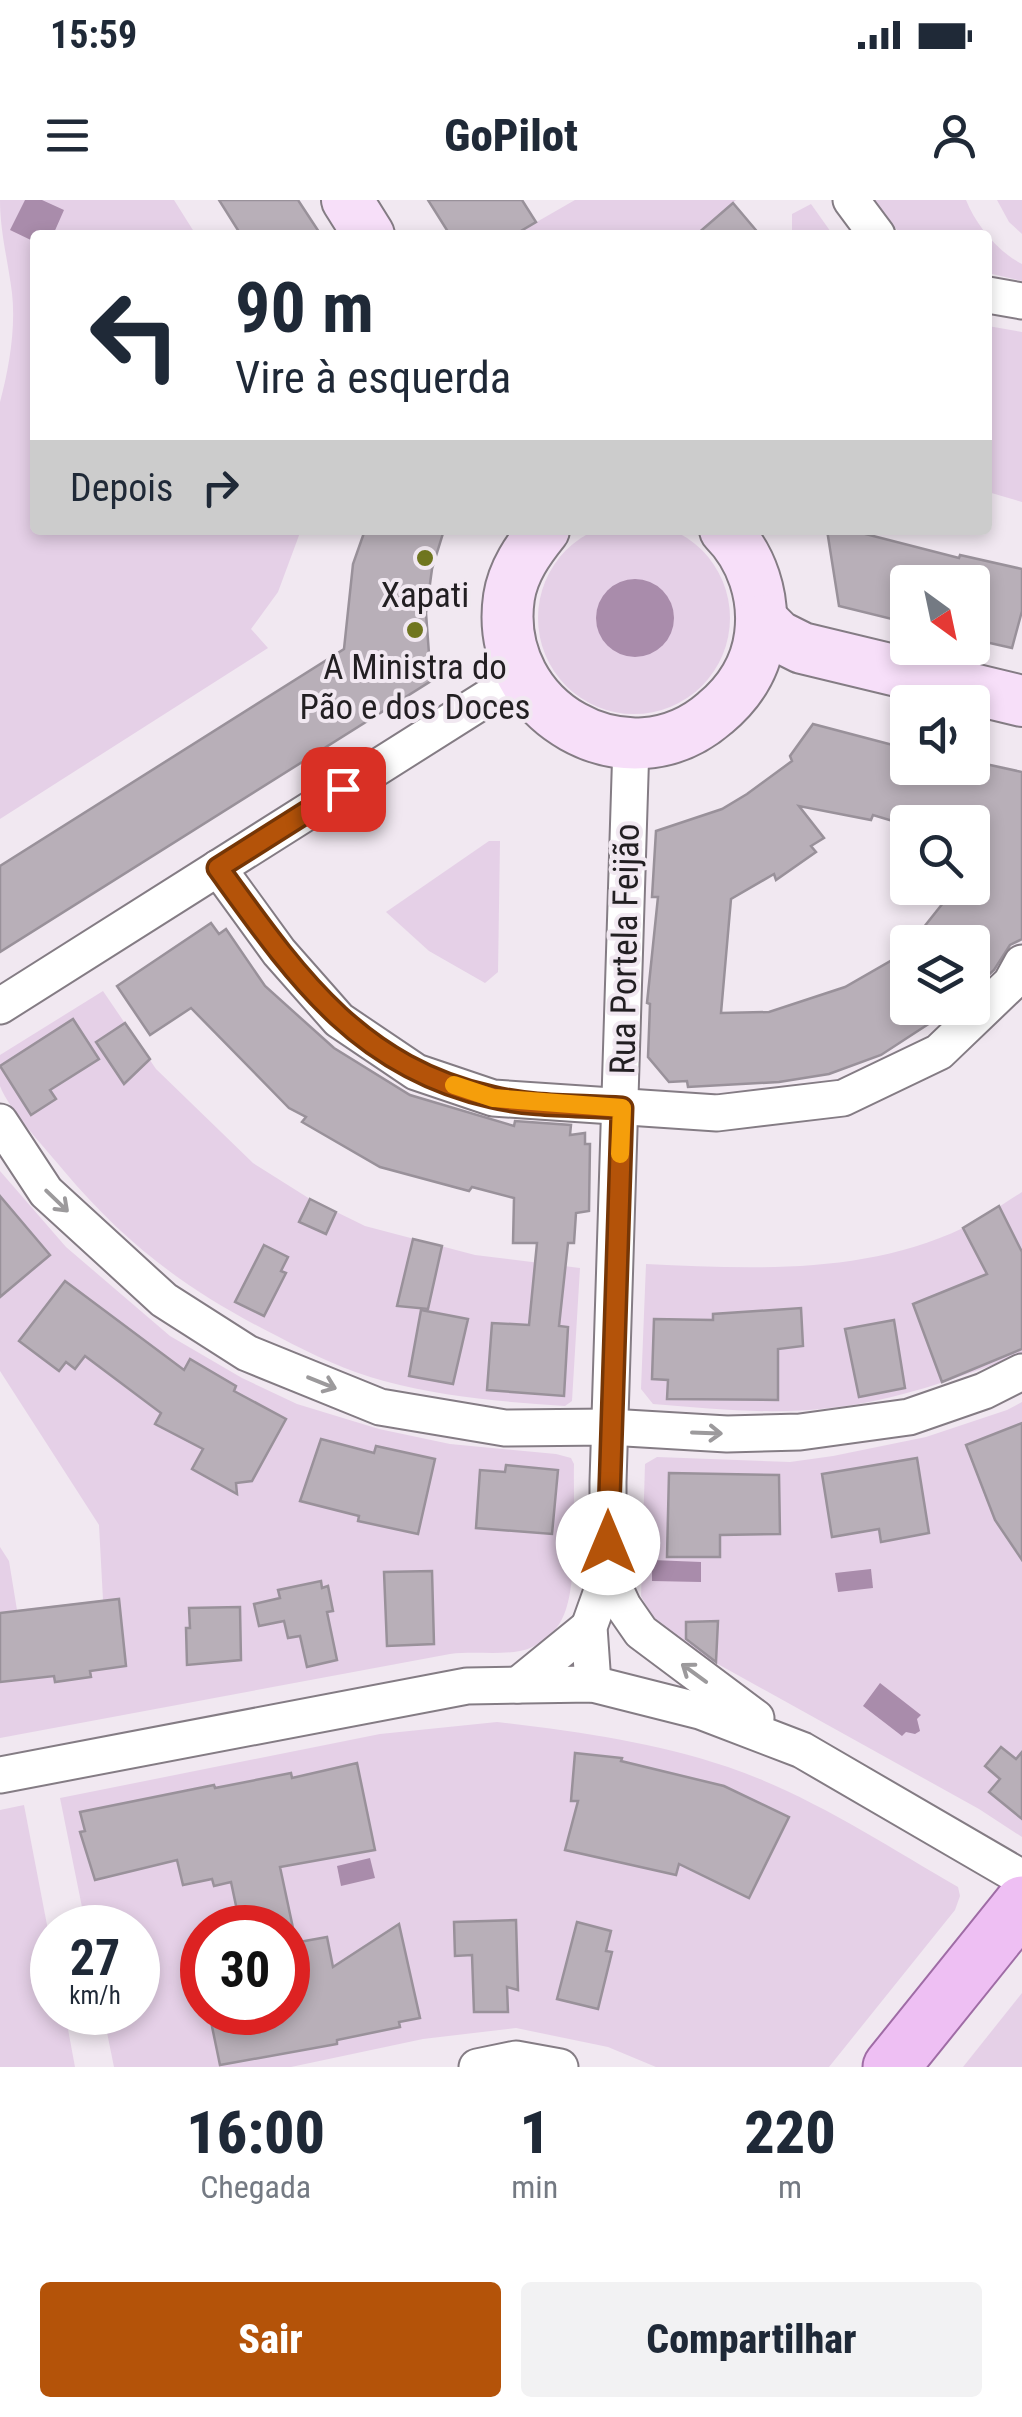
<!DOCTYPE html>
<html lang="pt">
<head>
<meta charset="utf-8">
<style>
	body { margin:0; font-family:"Roboto Condensed",sans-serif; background:#f2f2f3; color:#1f2937; height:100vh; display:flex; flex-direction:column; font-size:38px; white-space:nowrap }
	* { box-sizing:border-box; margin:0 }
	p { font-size:32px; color:#747a83 }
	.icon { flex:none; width:55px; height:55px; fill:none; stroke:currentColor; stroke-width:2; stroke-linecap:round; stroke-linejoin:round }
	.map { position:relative; height:1867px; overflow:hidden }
	.panel { display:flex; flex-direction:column; background:#fff; flex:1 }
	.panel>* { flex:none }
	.guide { position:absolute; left:30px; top:30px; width:962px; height:305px; border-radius:10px; box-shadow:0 5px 15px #0003; background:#fff; color:#1f2937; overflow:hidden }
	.needle { width:65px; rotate:147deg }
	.buttons { position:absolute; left:890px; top:365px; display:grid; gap:20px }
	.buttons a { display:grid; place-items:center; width:100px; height:100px; border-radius:10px; background:#fff; box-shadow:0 5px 15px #0003; font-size:50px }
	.speed { position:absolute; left:30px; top:1705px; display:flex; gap:20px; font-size:50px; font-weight:700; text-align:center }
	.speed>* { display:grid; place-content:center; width:130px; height:130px; border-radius:50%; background:#fff; box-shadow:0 5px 15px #0003; line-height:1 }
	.speed small { font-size:25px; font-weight:400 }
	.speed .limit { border:15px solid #d22; background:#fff; color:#111 }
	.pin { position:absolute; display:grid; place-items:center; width:85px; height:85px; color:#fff; margin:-42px; border-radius:20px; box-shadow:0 5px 15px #0006 }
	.me { position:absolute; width:110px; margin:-55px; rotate:0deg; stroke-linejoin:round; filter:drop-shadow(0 0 8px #0008) }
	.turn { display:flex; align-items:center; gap:35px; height:210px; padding:0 40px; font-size:45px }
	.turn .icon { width:130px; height:130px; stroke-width:2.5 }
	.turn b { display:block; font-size:70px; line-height:85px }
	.then { display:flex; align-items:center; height:95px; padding:0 40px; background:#0003; gap:20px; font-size:38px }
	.eta { display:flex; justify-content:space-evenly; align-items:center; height:170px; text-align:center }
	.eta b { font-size:60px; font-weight:800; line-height:70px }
	.primary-button { display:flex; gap:20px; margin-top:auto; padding:20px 40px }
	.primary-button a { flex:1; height:115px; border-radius:10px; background:#b45309; color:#fff; font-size:40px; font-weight:800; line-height:115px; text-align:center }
	.primary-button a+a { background:#f2f2f3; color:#1f2937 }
	.status { display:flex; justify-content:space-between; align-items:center; height:70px; padding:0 50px; background:#fff; direction:ltr }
	.status svg { height:28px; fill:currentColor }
	header { display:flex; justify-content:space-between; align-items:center; height:130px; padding:0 40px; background:#fff; font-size:45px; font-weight:800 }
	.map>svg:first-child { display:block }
</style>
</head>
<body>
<div class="status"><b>15:59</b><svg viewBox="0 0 49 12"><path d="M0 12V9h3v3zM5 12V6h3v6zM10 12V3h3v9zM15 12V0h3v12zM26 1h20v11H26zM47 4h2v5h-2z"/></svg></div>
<header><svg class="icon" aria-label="menu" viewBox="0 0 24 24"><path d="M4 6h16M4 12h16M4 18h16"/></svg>GoPilot<svg class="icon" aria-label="person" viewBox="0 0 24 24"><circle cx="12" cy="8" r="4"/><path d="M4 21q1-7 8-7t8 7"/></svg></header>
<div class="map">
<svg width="1022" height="1867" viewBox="0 0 1022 1867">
	<rect width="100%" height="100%" fill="#f1e8f1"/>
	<g fill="#e5d0e7" fill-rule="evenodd">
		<path d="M0 0H174L196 35H35V330H301L278 392 251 429 268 448 0 619V202C9 169 16 128 12 93 8 61 0 32 0 0Z"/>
		<path d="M575 0H736L696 35H514Z"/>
		<path d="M873 0H966C976 25 998 52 1022 64V81L988 73V35H901Z"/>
		<path d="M997 0H1022V34L1009 22Z"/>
		<path d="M811 4 833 35H792V14Z"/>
		<path d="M988 126 1022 132V302L988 292Z"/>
		<circle cx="634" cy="418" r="96"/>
		<path d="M489 641H500L498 772 485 783 429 751 386 712Z"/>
		<path d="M103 791 156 869 253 963 310 999 365 1026 475 1055 580 1068 572 1201 565 1206C503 1202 444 1197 384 1181 347 1171 313 1155 279 1137 191 1093 128 1047 64 971 47 950 9 910 0 886 0 877 0 864 0 855Z"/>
		<path d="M0 971 66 1047 170 1136 242 1178 297 1204 379 1229 450 1244 556 1254 571 1258 574 1264C573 1302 579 1388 562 1419 555 1434 537 1448 520 1451 498 1455 473 1451 450 1454L0 1538V1347L9 1361 17 1410 103 1400 99 1325 0 1171Z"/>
		<path d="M1022 992V1154C960 1177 897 1201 830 1208 771 1215 712 1209 653 1204L641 1189 646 1064C752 1069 864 1075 963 1028 983 1018 1003 1004 1022 992Z"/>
		<path d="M1022 1202V1637L979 1609 680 1443 655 1422 641 1396 645 1264 657 1257 790 1262 833 1256 926 1237 1007 1210Z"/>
		<path d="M497 1522C576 1531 653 1542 728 1567 810 1595 884 1644 958 1687L960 1696 955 1710 829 1867H656L608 1847 516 1828 423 1839 291 1867H114L103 1813 138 1812V1728L86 1727 60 1598 380 1534ZM202 1728H288V1812H202Z"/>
		<path d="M24 1605 52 1751V1812L65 1813 75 1867H0V1610Z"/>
		<path d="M1022 1793V1867H963Z"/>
	</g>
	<g fill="#a98cab">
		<path d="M25 0H42L64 10 53 35H35V42L10 30Z"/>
		<circle cx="635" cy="418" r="39"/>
		<path d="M652 1360 701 1362V1382L652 1381Z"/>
		<path d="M871 1369 873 1388 838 1392 835 1373Z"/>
		<path d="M880 1483 921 1515 917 1519 920 1531 915 1534 906 1532 902 1536 863 1506Z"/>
		<path d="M370 1658 375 1678 341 1686 337 1666Z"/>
	</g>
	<g fill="#b8afb8" stroke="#99919a" stroke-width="2.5">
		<path d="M219 0H298L321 35H241Z"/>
		<path d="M428 0H522L536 22 514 35H450Z"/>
		<path d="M733 3 760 35H696Z"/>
		<path d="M365 330H444L432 369 426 413 431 481 0 752V666L344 449 353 364Z"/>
		<path d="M827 330H850L959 358 960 355 1022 369V411L1012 448 972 439V382H908V423L839 406Z"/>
		<path d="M813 524 908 549V568H972V561L1022 572V739L1010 745 994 770 972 790V742H912L955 688H972V669L985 648 972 642V622H896L873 615 871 620 799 606 824 638 811 646 816 652 776 680 774 674 731 699 721 813 769 812 845 787 908 751V808H953L881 855 829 874 779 882 688 887 687 881 669 882 648 857 650 804 647 803 658 697H652L656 631 722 609 747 594 792 561 790 556Z"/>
		<path d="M211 723 219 734 226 729 265 786 334 848 410 895 514 926 515 921 571 925 570 935 585 933V944H590L589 1011 576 1013 574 1043H568L559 1126 568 1127 564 1196 487 1190 492 1123 529 1125 537 1043H513L514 998 472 987 469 991 380 967 302 922 306 917 289 908 191 808 150 835 117 786Z"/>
		<path d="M73 819 99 859 50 890 56 899 31 915 0 866Z"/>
		<path d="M125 823 150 859 124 884 96 842Z"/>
		<path d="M0 996 50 1055 0 1097Z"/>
		<path d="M310 999 336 1012 326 1034 299 1022Z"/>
		<path d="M999 1006 1022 1052V1149L942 1182 913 1104 987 1074 963 1028Z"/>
		<path d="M413 1039 442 1046 428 1109 397 1106Z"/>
		<path d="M264 1045 288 1057 281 1071 286 1073 264 1116 235 1102Z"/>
		<path d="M65 1081 184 1170 190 1159 236 1186 234 1191 286 1219 252 1281 236 1283 237 1294 192 1269 203 1249 155 1224 161 1213 85 1156 75 1169 66 1162 59 1171 19 1141Z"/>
		<path d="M801 1108 803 1146 778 1149V1200L667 1199 668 1180 652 1179 654 1119 713 1120V1114Z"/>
		<path d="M421 1110 468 1119 453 1184 409 1176Z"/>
		<path d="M894 1120 905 1188 859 1197 845 1129Z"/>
		<path d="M1022 1223V1360L995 1320 966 1245Z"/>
		<path d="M321 1239 374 1253 376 1246 435 1259 418 1334 358 1321 359 1316 300 1301Z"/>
		<path d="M917 1258 929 1333 881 1342 879 1329 832 1337 822 1274Z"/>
		<path d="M506 1265 558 1270 552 1334 476 1328 480 1270 505 1272Z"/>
		<path d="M669 1273 779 1275 780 1334 720 1335V1357H667Z"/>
		<path d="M432 1371 434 1444 387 1446 384 1372Z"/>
		<path d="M321 1381 322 1388 328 1386 333 1411 327 1412 337 1460 307 1467 300 1436 288 1438 284 1421 259 1426 254 1404 280 1398 278 1390Z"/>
		<path d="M119 1399 126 1466 90 1471 91 1477 55 1482 54 1476 0 1482V1413Z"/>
		<path d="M240 1407 241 1460 187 1465 186 1428H190L189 1408Z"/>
		<path d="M718 1421 716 1462 686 1439V1422Z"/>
		<path d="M1001 1547 1016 1559 1022 1552V1619L989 1592 1000 1579 985 1566Z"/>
		<path d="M575 1553 622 1558 621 1561 724 1586 789 1617 749 1698 679 1664 676 1675 565 1650 578 1601H571Z"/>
		<path d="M357 1563 375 1650 280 1667 293 1728H259L256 1712 238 1715 231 1682 214 1686 212 1679 183 1685 177 1660 95 1680 80 1632 85 1631 80 1612 214 1585 215 1588 291 1573 292 1578Z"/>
		<path d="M516 1720 518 1790 507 1787 508 1812H474L472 1755 455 1756 454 1722Z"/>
		<path d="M577 1722 611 1731 606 1751 612 1752 598 1809 557 1799Z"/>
		<path d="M399 1724 420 1818 399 1822 400 1827 337 1840V1844L220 1865 209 1812H288V1744L327 1737 333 1767Z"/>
	</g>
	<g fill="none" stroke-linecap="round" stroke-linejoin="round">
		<g stroke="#847c84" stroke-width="39">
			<g id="minor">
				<path d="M851 0 877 35"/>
				<path d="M988 95 1022 101"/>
				<path d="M218 668 279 752 339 820 416 872 493 898 717 913 843 898 939 852 1011 783 1022 763"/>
				<path d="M0 806 522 476"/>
				<path d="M0 922 46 992 164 1100 247 1153 380 1207 505 1228 609 1227 727 1234 800 1232 909 1217 984 1191 1022 1172"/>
				<path d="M608 1374 623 1406 641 1432 756 1518"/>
				<path d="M593 1484 589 1427 608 1374V1282L631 544"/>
				<path d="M518 1485 589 1427"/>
				<path d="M0 1575 467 1486 593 1484 700 1511 802 1550 1022 1678"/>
				<path d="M477 1867 516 1859 560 1867"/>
			</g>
		</g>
		<g stroke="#847c84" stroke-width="54">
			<g id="secondary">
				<path d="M347 0 369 35"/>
				<path d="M544 330C528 350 513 371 509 397 492 512 628 589 715 513 739 493 756 467 760 435 765 397 752 357 725 330"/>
				<path d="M762 420 778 436 802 448 1022 501"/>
			</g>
		</g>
		<g stroke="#9f6ca5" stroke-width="59">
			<path id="primary" d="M891 1867 1022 1704"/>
		</g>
		<use href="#minor" stroke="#fff" stroke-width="35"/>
		<use href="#secondary" stroke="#f7dff9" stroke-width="50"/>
		<use href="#primary" stroke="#eebff3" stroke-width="55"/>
	</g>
	<defs><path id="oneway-shaft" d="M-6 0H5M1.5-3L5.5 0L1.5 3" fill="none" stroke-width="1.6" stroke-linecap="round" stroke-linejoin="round" transform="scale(2.5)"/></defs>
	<g stroke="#9c9a9c">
		<use href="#oneway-shaft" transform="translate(57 1001) rotate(44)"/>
		<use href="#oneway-shaft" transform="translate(322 1183) rotate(22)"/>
		<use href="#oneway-shaft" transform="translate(707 1233) rotate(2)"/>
		<use href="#oneway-shaft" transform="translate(694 1473) rotate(-144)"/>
	</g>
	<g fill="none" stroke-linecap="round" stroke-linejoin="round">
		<g stroke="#753606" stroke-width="25">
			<path id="route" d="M343 589 218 668C294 773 357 867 492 897 533 907 580 905 622 908L608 1343"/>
		</g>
		<use href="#route" stroke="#b45309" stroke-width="18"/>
		<path stroke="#f59e0b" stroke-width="18" d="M454 885 493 898 622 908 620 954"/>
	</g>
	<g fill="#70761f" stroke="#f1e8f1" stroke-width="4">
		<circle cx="425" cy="358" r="10"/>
		<circle cx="415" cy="430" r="10"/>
	</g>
	<g text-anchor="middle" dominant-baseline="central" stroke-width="8" stroke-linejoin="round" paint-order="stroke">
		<g font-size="35" fill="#221f22" stroke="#f1e8f1">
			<text x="425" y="395">Xapati</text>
			<text x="415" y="467">A Ministra do<tspan x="415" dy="40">Pão e dos Doces</tspan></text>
		</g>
		<g font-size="35" fill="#221f22" stroke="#f1e8f1">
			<text transform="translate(625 749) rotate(-89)">Rua Portela Feijão</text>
		</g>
	</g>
</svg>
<div class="buttons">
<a><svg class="needle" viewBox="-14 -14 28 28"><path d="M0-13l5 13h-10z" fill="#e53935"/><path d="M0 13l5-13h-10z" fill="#747a83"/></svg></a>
<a><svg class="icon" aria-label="sound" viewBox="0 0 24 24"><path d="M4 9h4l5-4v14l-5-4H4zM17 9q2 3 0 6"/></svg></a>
<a><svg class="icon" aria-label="search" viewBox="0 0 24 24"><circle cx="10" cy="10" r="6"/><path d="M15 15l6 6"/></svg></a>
<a><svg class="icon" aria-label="layers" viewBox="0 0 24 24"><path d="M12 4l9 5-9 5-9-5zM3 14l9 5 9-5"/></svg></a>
</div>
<div class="speed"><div>27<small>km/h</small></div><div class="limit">30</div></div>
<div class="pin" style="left:343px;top:589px;background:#d93025"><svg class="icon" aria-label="arrive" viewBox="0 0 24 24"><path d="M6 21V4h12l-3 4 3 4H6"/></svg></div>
<svg class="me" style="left:608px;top:1343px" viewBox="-20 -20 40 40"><circle r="19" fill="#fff"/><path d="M0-13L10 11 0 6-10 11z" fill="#b45309"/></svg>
<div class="guide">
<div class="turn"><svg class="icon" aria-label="left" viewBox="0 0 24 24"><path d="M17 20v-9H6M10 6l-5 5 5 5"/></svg><div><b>90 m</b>Vire à esquerda</div></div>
<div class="then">Depois<svg class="icon" aria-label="right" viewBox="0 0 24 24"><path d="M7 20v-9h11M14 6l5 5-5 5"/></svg></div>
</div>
</div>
<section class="panel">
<div class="eta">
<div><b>16:00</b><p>Chegada</p></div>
<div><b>1</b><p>min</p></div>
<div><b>220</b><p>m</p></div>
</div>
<div class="primary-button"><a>Sair</a><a>Compartilhar</a></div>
</section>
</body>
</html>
